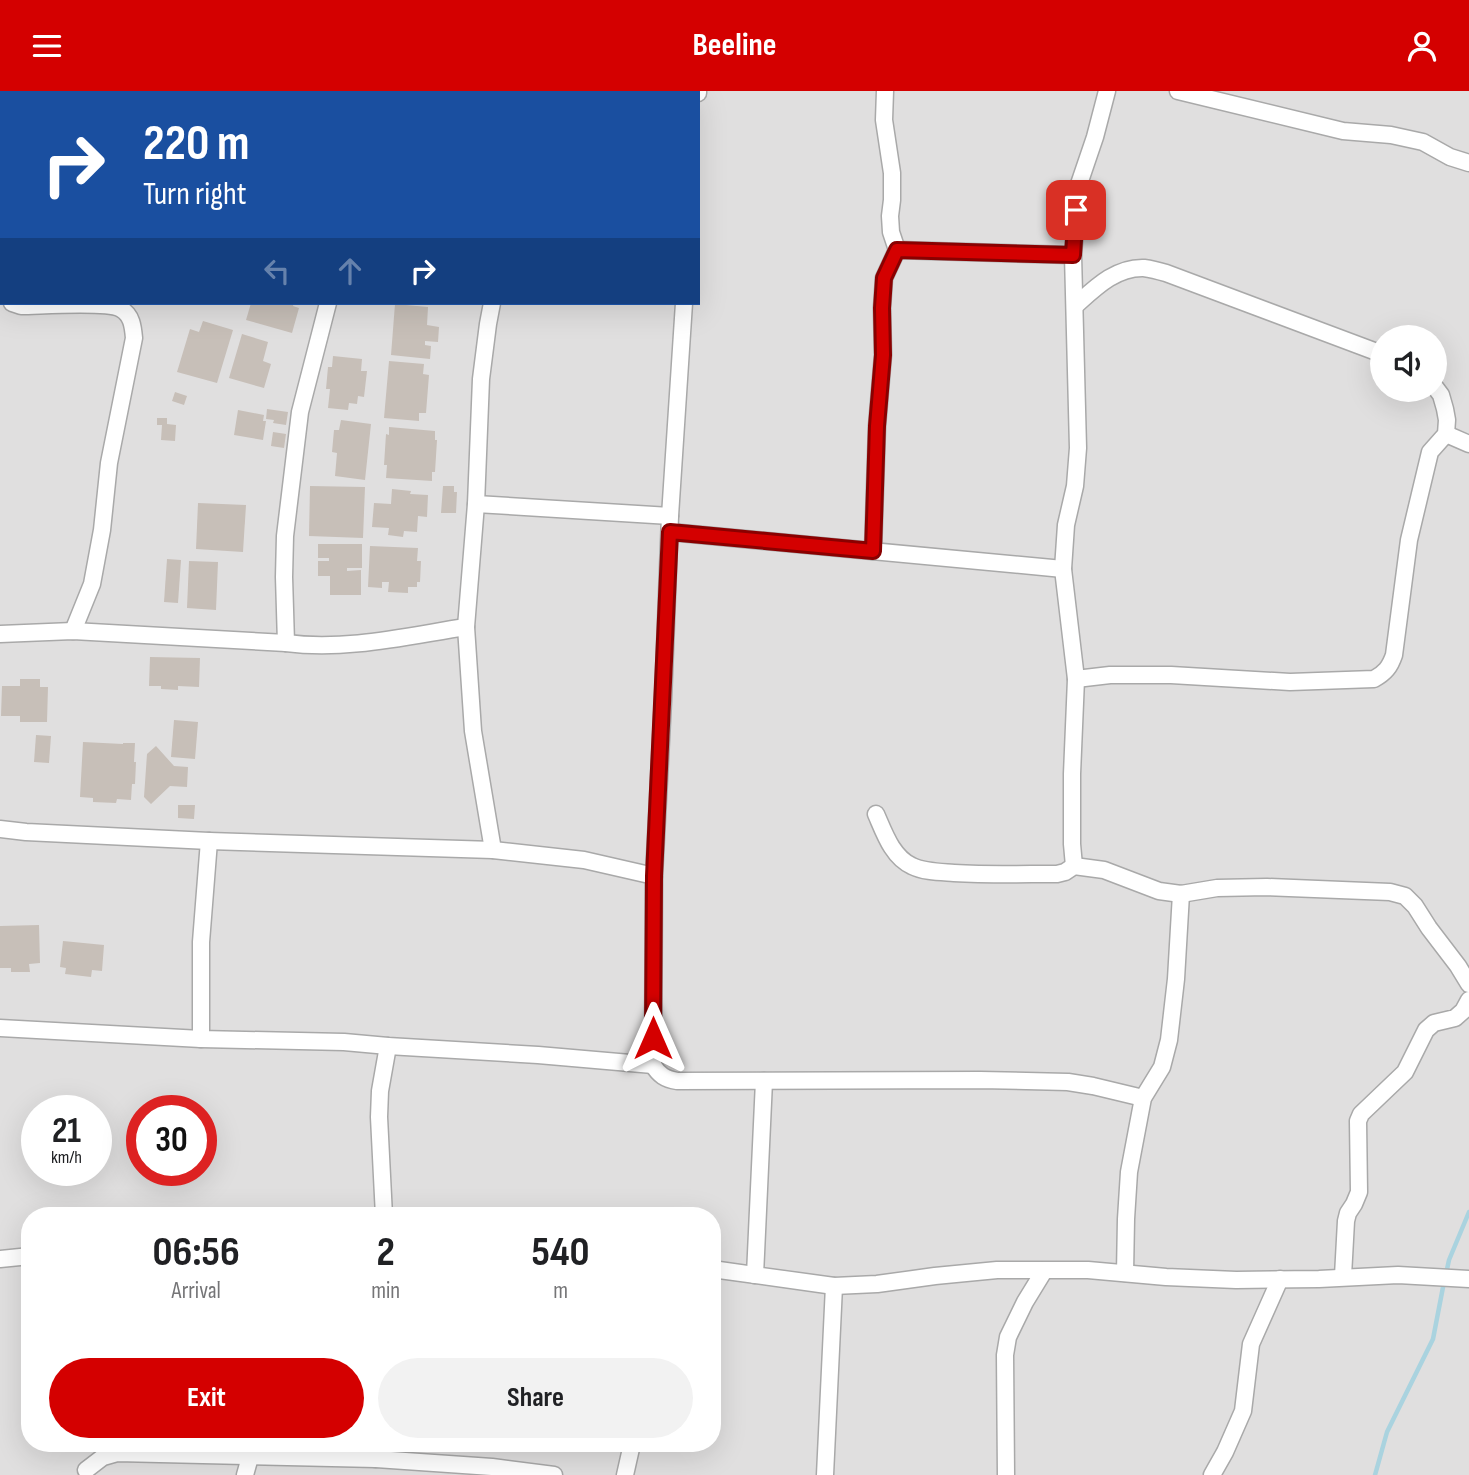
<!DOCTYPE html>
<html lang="en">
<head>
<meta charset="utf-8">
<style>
	body { margin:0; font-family:"Sofia Sans Condensed",sans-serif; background:#f2f2f2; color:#202124; height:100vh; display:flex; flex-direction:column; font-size:26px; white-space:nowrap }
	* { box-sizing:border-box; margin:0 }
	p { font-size:23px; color:#757577 }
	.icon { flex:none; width:38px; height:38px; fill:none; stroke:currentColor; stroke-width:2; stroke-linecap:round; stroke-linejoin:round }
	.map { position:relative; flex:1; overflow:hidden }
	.side { position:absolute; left:21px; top:1116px; width:700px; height:245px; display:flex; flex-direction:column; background:#fff; border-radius:28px; box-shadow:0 7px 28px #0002 }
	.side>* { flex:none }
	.top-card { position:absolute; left:0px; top:0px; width:700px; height:214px; box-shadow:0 7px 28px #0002; background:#1a4fa0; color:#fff; overflow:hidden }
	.tools { position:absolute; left:1370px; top:234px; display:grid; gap:14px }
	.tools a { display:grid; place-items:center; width:77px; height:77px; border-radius:50%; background:#fff; box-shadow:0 7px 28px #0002; font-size:35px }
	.speed { position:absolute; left:21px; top:1004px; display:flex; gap:14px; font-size:35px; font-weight:700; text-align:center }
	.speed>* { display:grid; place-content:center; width:91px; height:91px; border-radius:50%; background:#fff; box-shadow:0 7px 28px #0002; line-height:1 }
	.speed small { font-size:18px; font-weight:400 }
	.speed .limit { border:10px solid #d22; background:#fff; color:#111 }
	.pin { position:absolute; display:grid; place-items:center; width:60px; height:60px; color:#fff; margin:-30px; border-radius:14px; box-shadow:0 4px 10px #0006 }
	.me { position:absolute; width:77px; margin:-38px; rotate:0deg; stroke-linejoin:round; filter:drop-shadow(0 0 5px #0008) }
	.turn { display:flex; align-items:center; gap:24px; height:147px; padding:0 28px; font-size:32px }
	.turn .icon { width:91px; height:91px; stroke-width:2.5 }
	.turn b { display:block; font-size:49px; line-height:60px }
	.lanes { display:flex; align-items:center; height:66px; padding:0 28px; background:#0003; justify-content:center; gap:35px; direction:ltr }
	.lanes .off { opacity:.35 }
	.eta { display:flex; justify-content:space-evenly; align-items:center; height:119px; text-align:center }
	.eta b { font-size:42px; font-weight:700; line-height:49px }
	.cta { display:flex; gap:14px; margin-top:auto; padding:14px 28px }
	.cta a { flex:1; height:80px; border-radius:42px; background:#d40000; color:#fff; font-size:28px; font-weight:700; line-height:80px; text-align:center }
	.cta a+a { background:#f2f2f2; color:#202124 }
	header { display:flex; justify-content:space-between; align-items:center; height:91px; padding:0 28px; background:#d40000; color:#fff; font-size:32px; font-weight:700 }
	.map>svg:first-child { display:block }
</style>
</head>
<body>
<header><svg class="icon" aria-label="menu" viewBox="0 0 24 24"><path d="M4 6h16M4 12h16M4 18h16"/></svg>Beeline<svg class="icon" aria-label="person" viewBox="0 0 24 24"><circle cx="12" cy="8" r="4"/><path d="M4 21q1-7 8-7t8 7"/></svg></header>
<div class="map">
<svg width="1469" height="1384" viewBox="0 0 1469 1384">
	<rect width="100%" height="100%" fill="#f2efe9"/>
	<path fill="#e0dfdf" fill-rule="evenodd" d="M0 0H1469V1384H0ZM2 2H698V212H2ZM1382 247H1435V299H1382ZM37 1020H96V1080H37ZM142 1020H201V1080H142ZM30 1125H712V1353H30Z"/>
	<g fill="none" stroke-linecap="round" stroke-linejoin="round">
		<g stroke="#aad3df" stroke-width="4.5">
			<path d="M1446 1183 1449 1169 1469 1121"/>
			<path d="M1375 1384 1387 1341 1433 1248 1444 1191"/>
		</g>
	</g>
	<g fill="#c7bfb8">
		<path d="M251 212H294L293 215 299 217 292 242 246 229Z"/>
		<path d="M395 213 428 216 427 234 439 236 438 251 425 250V254L431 255 430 268 391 264Z"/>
		<path d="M203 230 233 239 217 292 177 281 190 238 199 241Z"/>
		<path d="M242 243 268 251 263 270 271 273 264 297 229 287Z"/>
		<path d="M333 265 362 268 361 280H367L364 306 358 305 357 313 349 312 348 319 328 317 330 298H326L328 276H332Z"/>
		<path d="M389 270 424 273 423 283 429 284 426 322H419V330L384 327Z"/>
		<path d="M175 301 187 305 184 314 172 310Z"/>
		<path d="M267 318 288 321 286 334 273 332 274 329 266 328Z"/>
		<path d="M238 319 264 324 263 330H266L263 349 234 344Z"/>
		<path d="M157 327H167V333L176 334 175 350 161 349 162 334H157Z"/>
		<path d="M341 329 371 333 365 389 335 385 337 362 332 361 334 339H339Z"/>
		<path d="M389 336 435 340V349H437L435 381H432V390L386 387 387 374H384L386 343 389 344Z"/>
		<path d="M273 341 286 343 284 357 271 355Z"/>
		<path d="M310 395 365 396 363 447 309 445Z"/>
		<path d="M443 395H454V401H457L456 422H441Z"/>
		<path d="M392 398 411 400 410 403 428 404 427 426 418 425 417 441 404 440 403 446 388 444 389 437 372 436 374 412 391 413Z"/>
		<path d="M198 412 246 414 243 461 196 458Z"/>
		<path d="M318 453H362V477H347V480L361 479V504H330V485H318V470H329V467H318Z"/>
		<path d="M370 455 418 457 417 470H421L420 491H417V496H408V502L388 501 389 491H382V497L368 496Z"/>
		<path d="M167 468 181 469 178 512 164 511Z"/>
		<path d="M189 470 218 471 216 519 187 517Z"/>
		<path d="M150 566 200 567 199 596 178 595V599L161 598V595H149Z"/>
		<path d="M20 588H40V596H48L47 631H20V625H1L2 595H20Z"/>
		<path d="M174 629 198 631 195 668 171 666Z"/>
		<path d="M36 644 51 645 49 672 34 671Z"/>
		<path d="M83 651 123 653V652H135L134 671H136L135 693H132L131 709 117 708 116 712 93 711V707L80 706Z"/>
		<path d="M156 655 174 675 188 676 187 696 170 695 151 713 144 706 147 663Z"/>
		<path d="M178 714H195L194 728 178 727Z"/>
		<path d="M39 834 40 872 29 873 30 881H11V877H0V835Z"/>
		<path d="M63 850 104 854 102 880 92 879 91 886 65 883 66 877 60 876Z"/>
	</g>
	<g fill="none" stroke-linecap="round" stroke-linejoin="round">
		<g stroke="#a9a9a9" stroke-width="19">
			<g id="minor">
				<path d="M1178 0 1343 40 1391 44 1423 51 1450 66 1469 72"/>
				<path d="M39 2V0"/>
				<path d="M214 2V0"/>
				<path d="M383 2V0"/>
				<path d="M521 2V0"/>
				<path d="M698 2V0"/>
				<path d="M897 159 1073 164"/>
				<path d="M0 179 2 174"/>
				<path d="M12 212 21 215C40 215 108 210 121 218 132 224 133 236 134 247L109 372 102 439 92 493 73 540"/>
				<path d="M328 212 300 321 285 445 284 486 286 552C346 560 407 545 466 536"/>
				<path d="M492 212 488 233 481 288 476 413 466 536 473 640 493 759"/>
				<path d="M684 212 670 425 663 610 654 785 653 974C659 984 665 988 677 990L980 989 1068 991 1093 995 1143 1007"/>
				<path d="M1075 215C1094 198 1115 176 1144 177 1151 178 1159 180 1166 182L1382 263"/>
				<path d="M1446 343 1469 353"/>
				<path d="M476 413 670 425"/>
				<path d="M670 441 1063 478"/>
				<path d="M873 460 877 335 883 264 882 217 884 187 897 159 891 141 890 125 892 109V82L884 29 885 0"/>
				<path d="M0 543 73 540 286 552"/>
				<path d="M1076 588 1110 584H1171L1290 591 1374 588C1385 582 1390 576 1394 564L1409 449 1430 361 1446 343 1447 329 1445 318 1441 304 1435 296"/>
				<path d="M876 723C884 741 892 766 912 775 924 781 941 781 954 782 988 784 1023 783 1057 783L1065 781 1074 775 1104 779 1159 800 1181 803 1217 797 1267 796 1390 801 1405 805 1415 815 1429 837 1458 875 1469 893"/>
				<path d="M0 738 26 741 209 750 493 759 584 769 654 785"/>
				<path d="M1074 775 1072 753V683L1076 588 1063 478 1066 434 1075 395 1078 357 1073 164 1078 96 1095 46 1107 0"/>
				<path d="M0 937 201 948 344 951 388 955 538 964 653 974"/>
				<path d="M201 948V851L209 750"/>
				<path d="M384 1125 379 1026 380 1000 388 955"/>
				<path d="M0 1168 30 1165"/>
				<path d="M712 1178 834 1195 877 1193 935 1185 997 1179H1088L1166 1186 1236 1189 1319 1188 1398 1184 1469 1188"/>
				<path d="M1125 1182 1126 1128 1129 1081 1143 1007 1162 976 1169 949 1176 888 1181 803"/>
				<path d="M755 1184 764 990"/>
				<path d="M1343 1185 1346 1130 1348 1122 1354 1113 1359 1101 1358 1030 1361 1023 1405 981 1426 939 1434 932 1455 927 1463 920 1469 909"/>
				<path d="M376 1368 492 1376 554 1384"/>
				<path d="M86 1379 103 1366 117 1362 376 1368 378 1353"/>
				<path d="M245 1384 250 1366"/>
				<path d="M625 1384 632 1353"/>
				<path d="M825 1384 834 1195"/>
				<path d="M1006 1384 1005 1264 1008 1246 1025 1211 1044 1180"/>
				<path d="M1212 1384 1225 1361 1243 1320 1251 1253 1280 1188"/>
			</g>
		</g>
		<use href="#minor" stroke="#fff" stroke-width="16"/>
	</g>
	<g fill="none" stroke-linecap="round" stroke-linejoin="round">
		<g stroke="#8a0000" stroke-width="18">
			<path id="route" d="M653 947 654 785 670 441 873 460 877 335 883 264 882 217 884 187 897 159 1073 164 1076 119"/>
		</g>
		<use href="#route" stroke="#d40000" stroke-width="12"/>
	</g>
</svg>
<div class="tools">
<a><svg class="icon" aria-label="sound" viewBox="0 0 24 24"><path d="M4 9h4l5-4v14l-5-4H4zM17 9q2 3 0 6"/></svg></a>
</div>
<div class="speed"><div>21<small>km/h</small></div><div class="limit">30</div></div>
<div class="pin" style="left:1076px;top:119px;background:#d93025"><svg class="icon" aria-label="arrive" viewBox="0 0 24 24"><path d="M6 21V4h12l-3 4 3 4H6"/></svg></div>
<svg class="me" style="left:653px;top:947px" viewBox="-20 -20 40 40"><path d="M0-17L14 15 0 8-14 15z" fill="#d40000" stroke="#fff" stroke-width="4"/></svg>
<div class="top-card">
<div class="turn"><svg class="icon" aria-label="right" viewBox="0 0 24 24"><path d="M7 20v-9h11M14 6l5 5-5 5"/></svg><div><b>220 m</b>Turn right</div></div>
<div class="lanes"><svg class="icon off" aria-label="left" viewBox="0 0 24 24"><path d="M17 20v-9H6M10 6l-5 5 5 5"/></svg><svg class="icon off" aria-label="ahead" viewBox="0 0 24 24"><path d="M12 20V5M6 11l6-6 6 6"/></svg><svg class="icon" aria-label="right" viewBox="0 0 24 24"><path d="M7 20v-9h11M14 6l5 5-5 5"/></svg></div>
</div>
<section class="side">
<div class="eta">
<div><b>06:56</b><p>Arrival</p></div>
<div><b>2</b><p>min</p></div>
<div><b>540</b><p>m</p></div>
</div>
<div class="cta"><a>Exit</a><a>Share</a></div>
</section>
</div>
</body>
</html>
